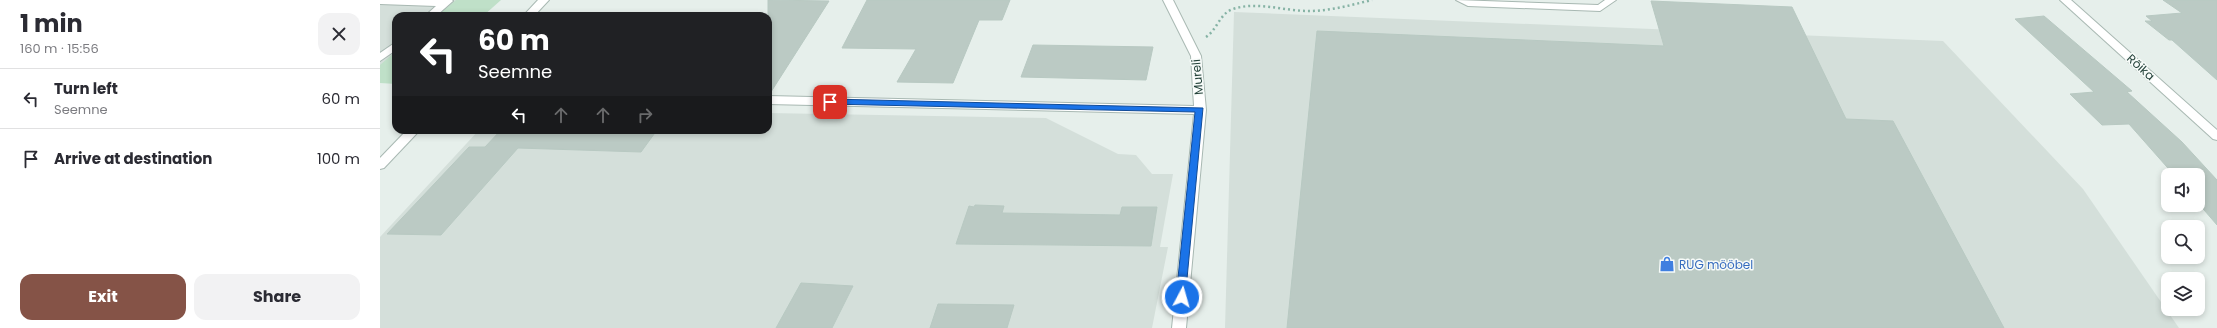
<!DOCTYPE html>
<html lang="en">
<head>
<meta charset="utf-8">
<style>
	body { margin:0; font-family:Poppins,sans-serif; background:#f2f2f3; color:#2b2b33; height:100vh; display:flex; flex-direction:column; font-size:15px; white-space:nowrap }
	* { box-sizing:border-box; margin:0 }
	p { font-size:13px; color:#7c7c81 }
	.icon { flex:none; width:22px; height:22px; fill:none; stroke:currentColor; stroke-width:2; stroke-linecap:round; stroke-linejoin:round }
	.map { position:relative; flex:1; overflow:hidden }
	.details { display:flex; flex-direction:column; background:#fff; width:380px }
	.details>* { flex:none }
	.banner { position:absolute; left:12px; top:12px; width:380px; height:122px; border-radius:12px; box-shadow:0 2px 6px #0003; background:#202124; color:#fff; overflow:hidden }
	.controls { position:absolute; left:1781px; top:168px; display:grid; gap:8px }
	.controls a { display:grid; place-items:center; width:44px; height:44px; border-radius:8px; background:#fff; box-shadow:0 2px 6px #0003; font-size:20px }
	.pin { position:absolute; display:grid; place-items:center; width:34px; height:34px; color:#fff; margin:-17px; border-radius:8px; box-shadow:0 2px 6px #0006 }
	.me { position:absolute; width:44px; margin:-22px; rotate:6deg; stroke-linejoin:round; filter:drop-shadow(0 0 3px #0008) }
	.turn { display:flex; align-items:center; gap:14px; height:84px; padding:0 20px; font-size:18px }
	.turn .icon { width:52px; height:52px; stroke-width:2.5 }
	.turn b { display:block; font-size:28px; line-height:34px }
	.lanes { display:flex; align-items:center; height:38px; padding:0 20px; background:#0003; justify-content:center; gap:20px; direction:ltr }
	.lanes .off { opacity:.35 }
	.round { display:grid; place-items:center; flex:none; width:42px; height:42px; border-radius:12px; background:#f2f2f3 }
	.summary { display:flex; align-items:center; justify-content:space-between; height:68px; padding:0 20px }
	h1 { font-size:24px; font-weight:700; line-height:30px }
	.action { display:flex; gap:8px; margin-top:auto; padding:8px 20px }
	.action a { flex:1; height:46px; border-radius:12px; background:#855347; color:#fff; font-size:16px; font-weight:700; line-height:46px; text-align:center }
	.action a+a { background:#f2f2f3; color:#2b2b33 }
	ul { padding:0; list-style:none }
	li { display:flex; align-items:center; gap:12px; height:60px; padding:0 20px; border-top:1px solid #e1e1e2 }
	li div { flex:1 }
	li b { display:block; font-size:15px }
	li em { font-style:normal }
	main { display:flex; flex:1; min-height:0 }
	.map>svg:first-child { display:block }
</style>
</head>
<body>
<main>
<section class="details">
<div class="summary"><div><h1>1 min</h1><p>160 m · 15:56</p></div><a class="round"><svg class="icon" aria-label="close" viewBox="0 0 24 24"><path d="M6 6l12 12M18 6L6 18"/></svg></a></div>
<ul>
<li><svg class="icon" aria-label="left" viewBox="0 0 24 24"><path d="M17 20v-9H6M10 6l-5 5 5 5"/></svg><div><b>Turn left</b><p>Seemne</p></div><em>60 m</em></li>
<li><svg class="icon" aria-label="arrive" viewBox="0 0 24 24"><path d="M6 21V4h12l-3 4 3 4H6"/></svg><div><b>Arrive at destination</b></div><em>100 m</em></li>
</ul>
<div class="action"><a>Exit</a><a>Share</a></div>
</section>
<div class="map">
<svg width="1837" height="328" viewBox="0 0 1837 328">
	<rect width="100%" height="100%" fill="#e6efeb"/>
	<g fill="#d4dfda">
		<path d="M0 0H83L64 16H16V56L0 70Z"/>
		<path d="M854 12 1563 41 1703 189 1799 328H845Z"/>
		<path d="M388 113 666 118 738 154 756 155 772 174H793L780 247H788L772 328H0V237L99 130H388Z"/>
	</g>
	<g fill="#bfe0c8">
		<path d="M76 0H121L103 16H57Z"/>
		<path d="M16 51V84L0 83V65Z"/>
	</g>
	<g fill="#bbcac4" stroke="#b8c9c2">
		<path d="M388 0 449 1 389 95H388Z"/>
		<path d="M487 0H630L622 20H599L573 83 517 82 536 49 462 48Z"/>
		<path d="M1783 0H1837V80L1792 40H1789L1765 21H1772L1766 16 1802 13Z"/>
		<path d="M1271 1 1412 7 1466 119 1513 121 1624 328H907L937 31 1284 46Z"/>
		<path d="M1664 16 1752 91 1747 92 1802 142 1837 180V225L1818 203V175H1794L1749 124 1722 125 1690 94 1714 92 1635 19Z"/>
		<path d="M653 45 773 47 766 80 641 77Z"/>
		<path d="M121 130H277L261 152 138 148 61 235 7 234 89 147H105Z"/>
		<path d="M595 205 624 206 622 213 740 215 742 207H777L771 246 576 244 589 206 594 207Z"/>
		<path d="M421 283 473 286 452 328H396Z"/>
		<path d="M558 304 634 305 627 328H550Z"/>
	</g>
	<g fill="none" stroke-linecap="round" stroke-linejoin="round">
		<g stroke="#a8b8b2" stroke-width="2">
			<g id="minor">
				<path d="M0 0H72L73 1 56 16H45L56 6 0 4Z"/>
				<path d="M158 0H169L154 16H143Z"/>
				<path d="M783 0H793L821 56 826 110 806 328H792L814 114 388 104V96L814 106 811 56Z"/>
				<path d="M1076 0 1218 5 1225 0H1236L1220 11 1088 6Z"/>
				<path d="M1680 0H1691L1837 130V140L1833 139Z"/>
				<path d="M16 42V50L0 61V53Z"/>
				<path d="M27 130H40L4 168 0 169V158Z"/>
			</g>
		</g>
		<path stroke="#86b3a5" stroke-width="2.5" stroke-dasharray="2 3" stroke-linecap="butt" d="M826 37C837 30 840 13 853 9 877 1 904 11 929 11 950 11 971 5 992 0"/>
		<use href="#minor" fill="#fff" fill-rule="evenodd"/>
	</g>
	<path fill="#1a73e8" stroke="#114b97" d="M450 99 823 108 805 300 802 301 796 297 815 112 447 104 446 102Z"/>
	<defs>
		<g id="shop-bare" transform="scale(1.2)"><path d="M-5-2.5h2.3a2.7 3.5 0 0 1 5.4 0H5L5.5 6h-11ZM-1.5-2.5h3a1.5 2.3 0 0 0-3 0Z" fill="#3f7fe0" stroke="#f7fbf9" stroke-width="2.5" paint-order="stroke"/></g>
	</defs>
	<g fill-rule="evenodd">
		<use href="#shop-bare" x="1287" y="264"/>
	</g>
	<g text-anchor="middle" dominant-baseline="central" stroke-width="3" stroke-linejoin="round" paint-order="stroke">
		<g font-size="12" fill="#24423a" stroke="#f7fbf9">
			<text transform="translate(1761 67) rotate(42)">Rõika</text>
			<text transform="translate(817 77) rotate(-95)">Mureli</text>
		</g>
		<g font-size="12" fill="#366cbe" stroke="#f7fbf9" text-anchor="start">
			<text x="1299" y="264">RUG mööbel</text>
		</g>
	</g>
</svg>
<div class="controls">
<a><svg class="icon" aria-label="sound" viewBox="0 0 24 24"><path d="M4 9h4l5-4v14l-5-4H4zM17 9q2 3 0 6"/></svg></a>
<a><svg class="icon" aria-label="search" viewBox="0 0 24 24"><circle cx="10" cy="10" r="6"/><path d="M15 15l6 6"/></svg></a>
<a><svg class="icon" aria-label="layers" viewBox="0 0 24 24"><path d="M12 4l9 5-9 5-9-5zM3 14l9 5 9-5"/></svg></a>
</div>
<div class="pin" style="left:450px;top:102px;background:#d93025"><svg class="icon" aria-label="arrive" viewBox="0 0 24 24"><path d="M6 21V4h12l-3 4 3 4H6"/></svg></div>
<svg class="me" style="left:802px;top:297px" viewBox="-20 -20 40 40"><circle r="17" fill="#1a73e8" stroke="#fff" stroke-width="3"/><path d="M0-11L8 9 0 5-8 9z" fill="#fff"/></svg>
<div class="banner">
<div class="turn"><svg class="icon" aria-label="left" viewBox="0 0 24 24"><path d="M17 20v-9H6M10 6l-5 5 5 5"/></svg><div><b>60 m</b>Seemne</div></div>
<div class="lanes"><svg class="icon" aria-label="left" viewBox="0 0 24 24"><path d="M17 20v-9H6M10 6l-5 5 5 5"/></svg><svg class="icon off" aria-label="ahead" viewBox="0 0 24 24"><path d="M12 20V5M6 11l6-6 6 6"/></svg><svg class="icon off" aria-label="ahead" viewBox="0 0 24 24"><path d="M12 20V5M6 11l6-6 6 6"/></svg><svg class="icon off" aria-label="right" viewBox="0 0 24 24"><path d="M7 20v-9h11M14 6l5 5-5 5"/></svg></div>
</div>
</div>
</main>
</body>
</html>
